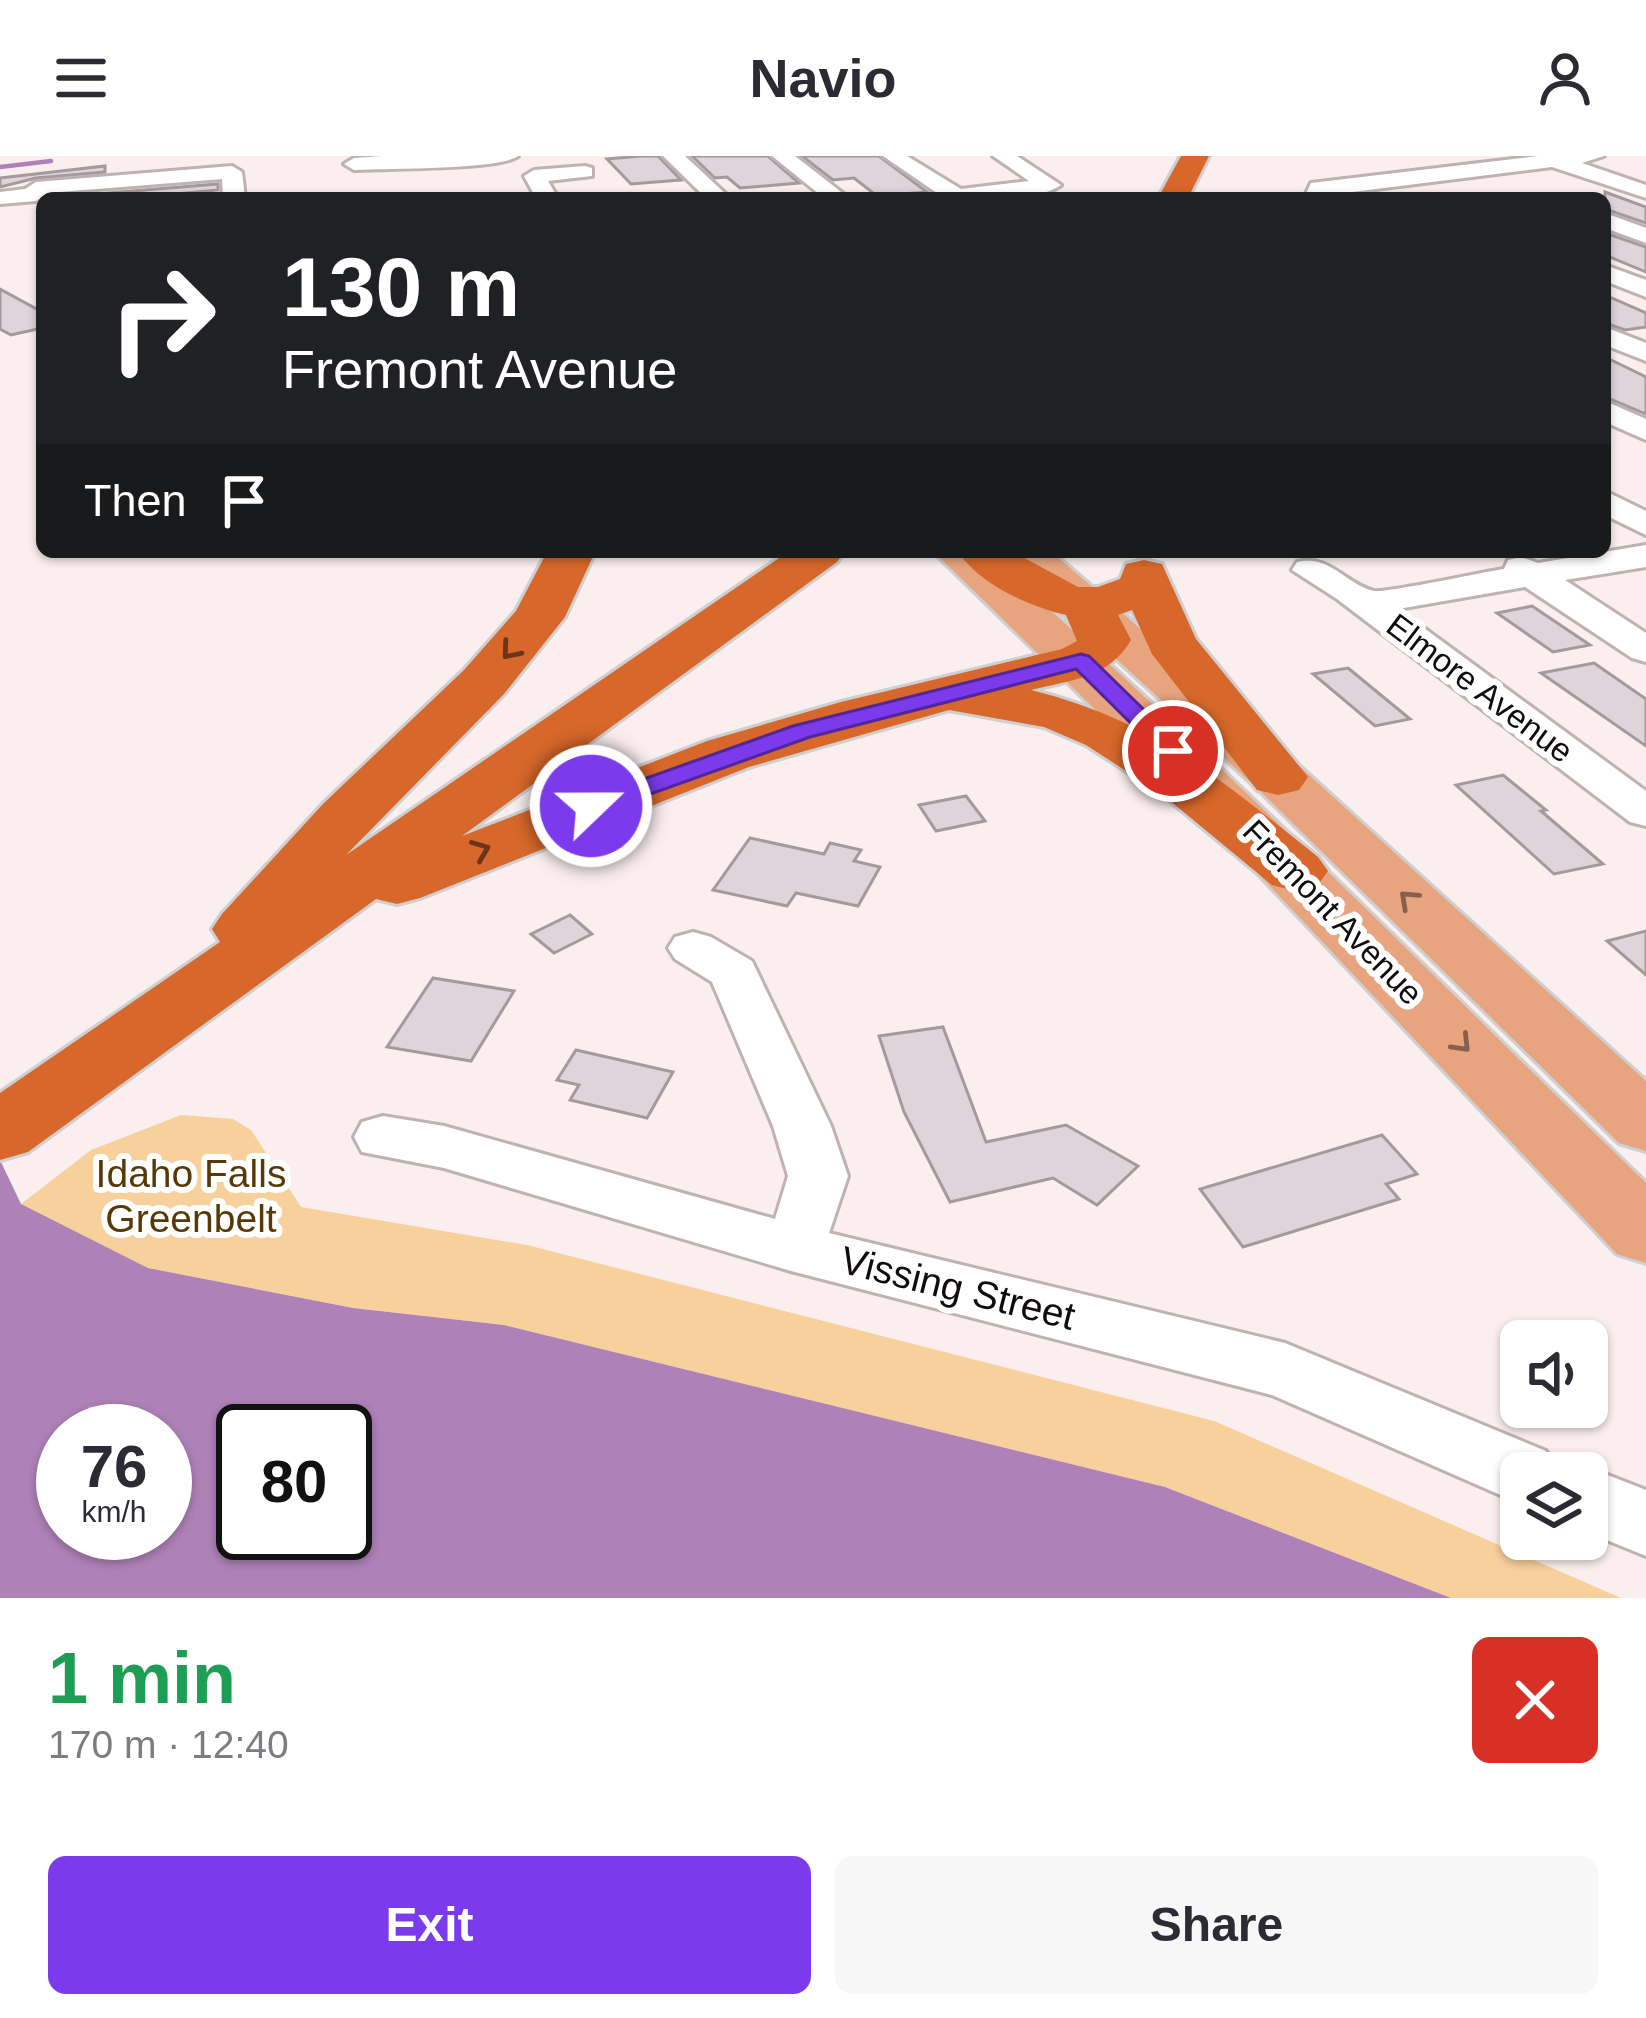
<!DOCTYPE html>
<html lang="en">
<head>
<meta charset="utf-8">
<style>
	body { margin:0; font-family:Arial,sans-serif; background:#f7f7f7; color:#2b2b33; height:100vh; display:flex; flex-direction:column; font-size:45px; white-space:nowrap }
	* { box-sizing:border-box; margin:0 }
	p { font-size:39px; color:#7c7c81 }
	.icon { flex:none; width:66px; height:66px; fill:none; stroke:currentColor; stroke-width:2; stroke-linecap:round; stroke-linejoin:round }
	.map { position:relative; height:1442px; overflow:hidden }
	.sheet { display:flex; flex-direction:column; background:#fff; flex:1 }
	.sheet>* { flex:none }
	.hud { position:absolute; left:36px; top:36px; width:1575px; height:366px; border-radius:18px; box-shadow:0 3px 9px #0004; background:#202124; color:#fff; overflow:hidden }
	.tools { position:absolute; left:1500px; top:1164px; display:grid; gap:24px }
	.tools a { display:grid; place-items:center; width:108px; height:108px; border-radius:18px; background:#fff; box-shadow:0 3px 9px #0004; font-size:60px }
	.speed { position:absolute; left:36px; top:1248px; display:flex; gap:24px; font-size:60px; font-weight:700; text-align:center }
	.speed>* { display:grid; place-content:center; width:156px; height:156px; border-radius:50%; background:#fff; box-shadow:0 3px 9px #0004; line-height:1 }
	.speed small { font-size:30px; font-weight:400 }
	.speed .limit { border:6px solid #111; border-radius:18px; background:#fff; color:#111 }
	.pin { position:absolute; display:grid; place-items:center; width:102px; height:102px; color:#fff; margin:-51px; border:6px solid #fff; border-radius:50%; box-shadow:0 3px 12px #0007 }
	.me { position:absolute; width:132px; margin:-66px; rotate:68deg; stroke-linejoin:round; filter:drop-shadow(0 0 9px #0008) }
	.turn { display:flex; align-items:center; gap:42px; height:252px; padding:0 48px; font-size:54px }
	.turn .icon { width:156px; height:156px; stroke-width:2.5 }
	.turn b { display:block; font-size:84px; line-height:102px }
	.then { display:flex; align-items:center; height:114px; padding:0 48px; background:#0003; gap:24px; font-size:45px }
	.round { display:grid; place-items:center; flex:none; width:126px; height:126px; border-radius:18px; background:#f7f7f7 }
	.head { display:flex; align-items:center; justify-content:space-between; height:204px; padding:0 48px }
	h1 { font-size:72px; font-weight:600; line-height:90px; color:#1e9e55 }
	.button { display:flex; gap:24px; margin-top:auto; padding:24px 48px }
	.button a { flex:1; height:138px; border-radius:18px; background:#7c3aed; color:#fff; font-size:48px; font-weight:600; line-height:138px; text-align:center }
	.button a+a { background:#f7f7f7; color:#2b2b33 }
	header { display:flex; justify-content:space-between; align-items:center; height:156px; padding:0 48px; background:#fff; font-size:54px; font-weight:600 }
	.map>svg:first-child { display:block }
</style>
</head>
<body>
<header><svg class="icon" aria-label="menu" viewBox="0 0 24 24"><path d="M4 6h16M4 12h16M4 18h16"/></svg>Navio<svg class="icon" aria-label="person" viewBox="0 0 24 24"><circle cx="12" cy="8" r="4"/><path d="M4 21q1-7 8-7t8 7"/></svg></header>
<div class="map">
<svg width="1646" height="1442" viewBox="0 0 1646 1442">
	<rect width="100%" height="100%" fill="#fbeeee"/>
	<path fill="#f7d09c" d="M181 959 233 963 251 974 301 1051 527 1089 1214 1265 1621 1442H1451L1165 1331 504 1169 353 1152 148 1112 21 1048 91 994Z"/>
	<path fill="#ae81b7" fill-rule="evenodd" d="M0 1004 21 1048 148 1112 353 1152 504 1169 1165 1331 1451 1442H0ZM63 1275H165V1377H63ZM243 1275H345V1377H243Z"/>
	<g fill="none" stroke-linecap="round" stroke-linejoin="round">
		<path stroke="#ae81b7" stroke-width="4.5" d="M0 11 51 5"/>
	</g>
	<g fill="#dfd4d9" stroke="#a49a9e" stroke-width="3">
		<path d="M641 0H658L681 24 631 28 607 3Z"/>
		<path d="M692 0H768L799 27 740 32 727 21 715 22Z"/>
		<path d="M802 0H879L927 36 877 40 854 22 833 24Z"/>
		<path d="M105 10V16L36 22 0 31V22Z"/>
		<path d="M218 28V34L164 39 48 42Z"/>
		<path d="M1605 36 1646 51V67L1605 53Z"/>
		<path d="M1605 77 1646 91V116L1605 99Z"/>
		<path d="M0 133 42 156V172L11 179 0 173Z"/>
		<path d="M1605 139 1646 157V171L1625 174 1605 167Z"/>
		<path d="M1605 201 1646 221V258L1605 241Z"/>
		<path d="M1532 450 1590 489 1553 496 1497 457Z"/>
		<path d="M1594 507 1646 543V590L1541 517Z"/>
		<path d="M1348 512 1410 563 1375 570 1313 518Z"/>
		<path d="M1503 619 1546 654 1541 655 1603 708 1554 718 1456 629Z"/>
		<path d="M966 640 985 665 936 675 919 649Z"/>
		<path d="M750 682 824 698 830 687 861 694 854 705 880 711 858 750 796 737 787 750 713 734Z"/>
		<path d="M570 759 592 778 554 797 531 778Z"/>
		<path d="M1646 775V819L1607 785Z"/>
		<path d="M433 822 514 835 471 905 387 891Z"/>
		<path d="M943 871 986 986 1066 969 1138 1010 1097 1049 1053 1022 950 1046 904 956 879 880Z"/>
		<path d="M576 894 673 916 647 962 570 944 579 929 557 924Z"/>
		<path d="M1382 979 1417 1018 1386 1028 1399 1043 1243 1091 1200 1033Z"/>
	</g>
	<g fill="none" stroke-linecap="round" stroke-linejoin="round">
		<g stroke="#beb2b2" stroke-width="6">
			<g id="minor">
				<path d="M381 0H518C499 14 386 12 354 14L344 8 354 2Z"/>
				<path d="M663 0H685L730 42H706Z"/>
				<path d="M772 0H795L849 42H824Z"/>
				<path d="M883 0H907L961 33 1029 25 993 0H1017L1061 29C1035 48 966 42 933 42L937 37Z"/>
				<path d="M1538 0H1604L1582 7 1646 29V42L1552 11 1304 42 1311 27Z"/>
				<path d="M232 10 242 16 245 42H223L222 23 47 37 36 45 0 48V36L25 33 36 26Z"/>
				<path d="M585 10 592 12V20L548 25 558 42H536L524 20 534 14Z"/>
				<path d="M1605 57 1646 72V87L1605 72Z"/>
				<path d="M1605 109 1646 124V141L1605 125Z"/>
				<path d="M1605 171 1646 187V205L1605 189Z"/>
				<path d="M1605 245 1646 263V284L1605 266Z"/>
				<path d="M1605 335 1646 355V379L1605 359Z"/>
				<path d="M1646 389V411L1565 424 1646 477V506L1632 502 1525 431 1398 453 1646 635V670L1630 666 1337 443 1292 414 1297 406C1330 398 1345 428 1374 435 1387 437 1483 416 1504 413L1508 404 1521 401 1538 407Z"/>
				<path d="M693 776 711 781 752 805 831 970 848 1020 829 1077 1285 1187 1546 1295 1557 1317H1521V1348L1272 1239 791 1115 444 1012 362 996 354 981 362 966 383 960 444 970 775 1063 788 1020 773 970 712 826 675 803 668 792 675 781Z"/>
				<path d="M1587 1311 1646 1334V1400L1587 1376V1317H1571Z"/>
			</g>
		</g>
		<g stroke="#cfcfcf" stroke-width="6">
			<g id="major">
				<path d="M934 396H985C1214 597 1427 815 1646 1027V1107L1617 1098 1201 657Z"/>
				<path d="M1046 396 1054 398 1298 609 1646 925V995L1619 987 1258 633 1013 408 1020 398Z"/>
			</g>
		</g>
		<g stroke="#cfcfcf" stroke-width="6">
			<g id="highway">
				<path d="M1181 0H1209L1188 42H1158Z"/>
				<path d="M547 396H595L565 461 504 538 346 699 788 396H844L837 406 462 680 707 585 841 546 1062 493 1077 485 1066 459C1028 450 981 429 958 396H1013L1078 431H1098L1120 423 1126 408 1144 404 1162 408 1196 483 1308 621 1299 634 1278 639 1257 634 1152 498 1132 454 1118 459 1131 484C1109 522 1071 524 1031 534 1153 564 1222 625 1318 701L1328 715 1318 729 1295 735 1272 729 1163 639 1086 589 1044 571 949 554 749 611 420 742 397 748 376 743 28 996 0 1004V937L220 786 212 773 222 758 323 648 464 514 516 455Z"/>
			</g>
		</g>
		<use href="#minor" fill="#fff" fill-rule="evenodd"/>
		<use href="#major" fill="#e7a47f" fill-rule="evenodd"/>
		<use href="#highway" fill="#d7672a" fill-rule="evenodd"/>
	</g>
	<defs><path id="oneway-chevron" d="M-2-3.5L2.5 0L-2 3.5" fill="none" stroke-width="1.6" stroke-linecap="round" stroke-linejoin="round" transform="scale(3)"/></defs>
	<g stroke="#6a351a">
		<use href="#oneway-chevron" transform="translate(510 495) rotate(130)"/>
		<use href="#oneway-chevron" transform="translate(481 694) rotate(-22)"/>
	</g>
	<g stroke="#87604c">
		<use href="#oneway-chevron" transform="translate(1408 743) rotate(-137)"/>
		<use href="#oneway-chevron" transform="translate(1462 888) rotate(46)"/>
	</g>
	<path fill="#7c3aed" stroke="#51269a" stroke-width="3" d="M1081 498 1089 500 1181 590V600H1164L1076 513 810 581 600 656 591 658 578 650 582 645 793 570Z"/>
	<g text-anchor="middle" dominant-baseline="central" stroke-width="12" stroke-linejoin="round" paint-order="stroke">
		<g font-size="33" fill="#110d0d" stroke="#fff">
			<text transform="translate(1480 532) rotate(37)">Elmore Avenue</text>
			<text transform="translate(1333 756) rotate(46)">Fremont Avenue</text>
		</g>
		<g font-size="39" fill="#573907" stroke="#fff">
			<text x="191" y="1017">Idaho Falls<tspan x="191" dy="45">Greenbelt</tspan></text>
		</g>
		<g font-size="39" fill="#110d0d" stroke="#fff">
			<text transform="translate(958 1132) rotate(14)">Vissing Street</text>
		</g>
	</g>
</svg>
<div class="tools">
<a><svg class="icon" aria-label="sound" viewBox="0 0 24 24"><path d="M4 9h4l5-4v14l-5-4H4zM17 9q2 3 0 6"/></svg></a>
<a><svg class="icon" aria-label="layers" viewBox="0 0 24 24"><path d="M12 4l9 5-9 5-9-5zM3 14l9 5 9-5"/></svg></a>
</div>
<div class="speed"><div>76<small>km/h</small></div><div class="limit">80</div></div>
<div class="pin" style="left:1173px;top:595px;background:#d93025"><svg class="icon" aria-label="arrive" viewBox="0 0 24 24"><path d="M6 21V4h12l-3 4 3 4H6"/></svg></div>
<svg class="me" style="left:591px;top:650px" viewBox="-20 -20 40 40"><circle r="17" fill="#7c3aed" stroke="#fff" stroke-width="3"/><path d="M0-11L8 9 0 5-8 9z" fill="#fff"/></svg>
<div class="hud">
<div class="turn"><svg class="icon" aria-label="right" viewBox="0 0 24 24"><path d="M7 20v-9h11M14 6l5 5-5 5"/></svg><div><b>130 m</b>Fremont Avenue</div></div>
<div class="then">Then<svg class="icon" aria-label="arrive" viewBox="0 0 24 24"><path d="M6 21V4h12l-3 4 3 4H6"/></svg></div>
</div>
</div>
<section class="sheet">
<div class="head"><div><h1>1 min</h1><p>170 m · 12:40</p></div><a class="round" style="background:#d93025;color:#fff"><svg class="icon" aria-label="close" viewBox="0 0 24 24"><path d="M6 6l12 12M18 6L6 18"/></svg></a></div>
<div class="button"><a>Exit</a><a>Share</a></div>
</section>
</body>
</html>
